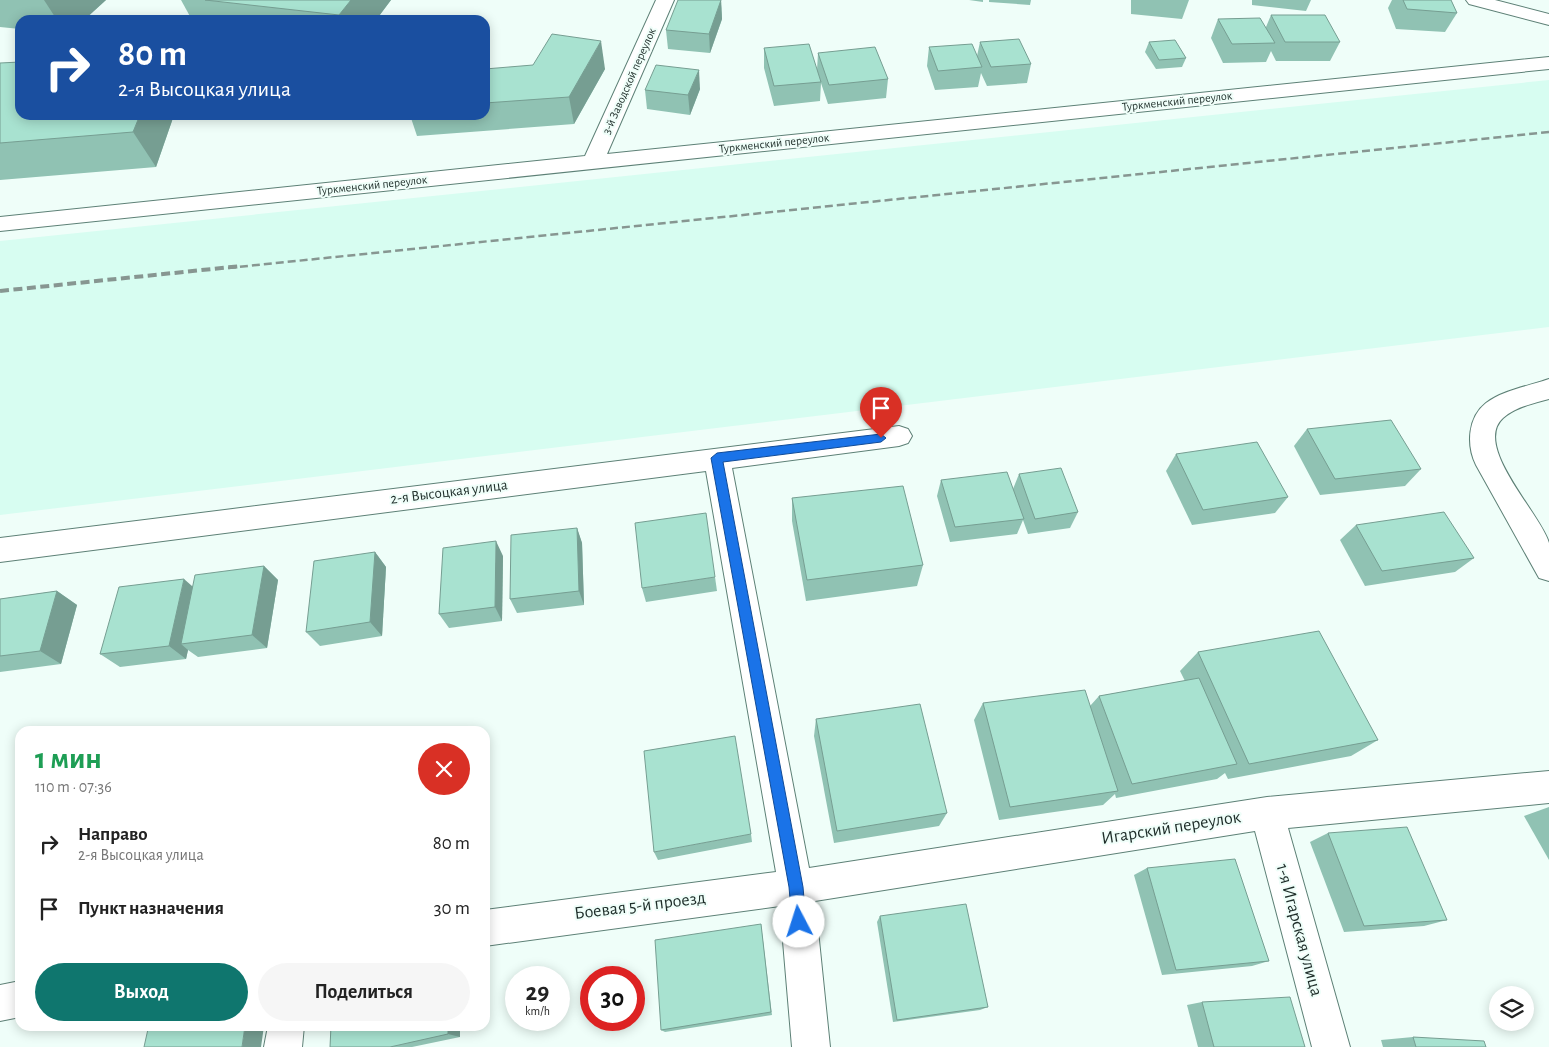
<!DOCTYPE html>
<html lang="ru">
<head>
<meta charset="utf-8">
<style>
	body { margin:0; font-family:"Alegreya Sans",sans-serif; background:#f6f6f6; color:#222; height:100vh; display:flex; flex-direction:column; font-size:19px; white-space:nowrap }
	* { box-sizing:border-box; margin:0 }
	p { font-size:16px; color:#767676 }
	.icon { flex:none; width:28px; height:28px; fill:none; stroke:currentColor; stroke-width:2; stroke-linecap:round; stroke-linejoin:round }
	.map { position:relative; flex:1; overflow:hidden }
	.drawer { position:absolute; left:15px; top:726px; width:475px; height:305px; display:flex; flex-direction:column; background:#fff; border-radius:15px; box-shadow:0 2px 12px #0003 }
	.drawer>* { flex:none }
	.banner { position:absolute; left:15px; top:15px; width:475px; height:105px; border-radius:15px; box-shadow:0 2px 12px #0003; background:#1a4fa0; color:#fff; overflow:hidden }
	.fabs { position:absolute; left:1489px; top:986px; display:grid; gap:10px }
	.fabs a { display:grid; place-items:center; width:45px; height:45px; border-radius:50%; background:#fff; box-shadow:0 2px 12px #0003; font-size:25px }
	.speed { position:absolute; left:505px; top:966px; display:flex; gap:10px; font-size:25px; font-weight:700; text-align:center }
	.speed>* { display:grid; place-content:center; width:65px; height:65px; border-radius:50%; background:#fff; box-shadow:0 2px 12px #0003; line-height:1 }
	.speed small { font-size:12px; font-weight:400 }
	.speed .limit { border:8px solid #d22; background:#fff; color:#111 }
	.pin { position:absolute; display:grid; place-items:center; width:42px; height:42px; color:#fff; margin:-51px -21px; border-radius:50% 50% 50% 0; rotate:-45deg; box-shadow:0 0 5px #0007 }
	.pin .icon { rotate:45deg }
	.me { position:absolute; width:55px; margin:-28px; rotate:355deg; stroke-linejoin:round; filter:drop-shadow(0 0 4px #0008) }
	.turn { display:flex; align-items:center; gap:18px; height:105px; padding:0 20px; font-size:22px }
	.turn .icon { width:65px; height:65px; stroke-width:2.5 }
	.turn b { display:block; font-size:35px; line-height:42px }
	.round { display:grid; place-items:center; flex:none; width:52px; height:52px; border-radius:26px; background:#f6f6f6 }
	.head { display:flex; align-items:center; justify-content:space-between; height:85px; padding:0 20px }
	h1 { font-size:30px; font-weight:600; line-height:38px; color:#1e9e55 }
	.button { display:flex; gap:10px; margin-top:auto; padding:10px 20px }
	.button a { flex:1; height:58px; border-radius:30px; background:#0f766e; color:#fff; font-size:20px; font-weight:600; line-height:58px; text-align:center }
	.button a+a { background:#f6f6f6; color:#222 }
	ul { padding:0; list-style:none }
	li { display:flex; align-items:center; gap:15px; height:65px; padding:0 20px }
	li div { flex:1 }
	li b { display:block; font-size:19px }
	li em { font-style:normal }
	.map>svg:first-child { display:block }
</style>
</head>
<body>
<div class="map">
<svg width="1549" height="1047" viewBox="0 0 1549 1047">
	<rect width="100%" height="100%" fill="#effef9"/>
	<path fill="#d7fdf1" d="M1549 80V327L0 515V241Z"/>
	<g fill="none" stroke-linecap="round" stroke-linejoin="round">
		<g stroke="#5d8076" stroke-width="2">
			<g id="minor">
				<path d="M656 0H674L607 154 1549 57V69L0 231V217L585 156Z"/>
				<path d="M1466 0H1495L1549 14V25L1469 4Z"/>
				<path d="M1549 379V399C1535 403 1515 407 1503 418 1472 446 1541 514 1549 543 1549 554 1549 570 1549 581L1539 578 1476 465C1466 445 1468 417 1486 403 1503 390 1529 386 1549 379Z"/>
				<path d="M899 426 908 429 912 436 908 443 899 446 732 468 809 868 1267 797 1549 771V803L1288 828 1350 1047H1312L1255 831 815 901 830 1047H792L780 906 485 946V910L776 872 706 471 0 562V538Z"/>
				<path d="M20 981V1017L0 1021V985Z"/>
				<path d="M268 1026H304L302 1047H264Z"/>
			</g>
		</g>
		<use href="#minor" fill="#fff" fill-rule="evenodd"/>
		<path stroke="#879691" stroke-width="2.5" stroke-dasharray="8 4" stroke-linecap="butt" d="M228 268 1549 132"/>
		<path stroke="#879691" stroke-width="4" stroke-dasharray="9 4.5" stroke-linecap="butt" d="M0 291 241 266"/>
	</g>
	<g fill="#90c2b3">
		<path d="M0 0H106L84 20H20V29L0 27Z"/>
		<path d="M181 0H391L376 20H192Z"/>
		<path d="M721 0 722 19 710 53 668 49 666 30Z"/>
		<path d="M969 0H983V2Z"/>
		<path d="M989 0H1031L1030 5 989 2Z"/>
		<path d="M1131 0H1189L1182 19 1131 14Z"/>
		<path d="M1252 0H1311L1306 11 1252 5Z"/>
		<path d="M1392 0H1451L1457 13 1445 32 1396 29 1388 8Z"/>
		<path d="M1271 15 1340 42 1330 61H1276L1271 51 1266 62 1223 63 1211 38 1218 19 1266 27Z"/>
		<path d="M980 42 1031 64 1027 83 987 86 981 73 978 87 935 90 927 66 929 47 977 56Z"/>
		<path d="M1149 42 1186 58 1182 67 1156 69 1145 52Z"/>
		<path d="M764 48 817 70 818 53 888 79 886 98 828 104 821 83 820 101 774 106 764 68Z"/>
		<path d="M0 63 174 115 156 167 0 180Z"/>
		<path d="M485 69H605L574 124 417 136 410 115H485Z"/>
		<path d="M700 89 690 115 647 109 645 90Z"/>
		<path d="M1307 429 1421 469 1405 486 1320 495 1294 446Z"/>
		<path d="M1176 454 1288 497 1275 513 1192 525 1166 471Z"/>
		<path d="M1019 474 1078 512 1070 528 1028 534 1023 520 1017 534 950 542 937 496 941 480 1013 489Z"/>
		<path d="M792 498 923 565 917 586 806 601 792 521Z"/>
		<path d="M1356 525 1474 558 1455 572 1365 586 1340 540Z"/>
		<path d="M577 528 582 543 584 605 517 613 510 599Z"/>
		<path d="M375 552 386 567 382 636 320 646 306 632Z"/>
		<path d="M503 556 502 621 449 628 439 614Z"/>
		<path d="M264 566 278 580 267 648 198 657 188 650 186 659 120 667 100 654 192 586Z"/>
		<path d="M715 577 717 591 646 602 642 588Z"/>
		<path d="M57 591 77 605 61 664 0 672V599Z"/>
		<path d="M1198 652 1378 740 1351 756 1228 779 1225 773 1217 779 1116 798 1115 794 1103 805 999 820 974 720 983 703 1090 706 1099 696 1185 681 1180 671Z"/>
		<path d="M816 719 947 813 939 826 834 843 814 736Z"/>
		<path d="M1549 807V860L1524 816Z"/>
		<path d="M1328 833 1447 920 1424 926 1344 932 1310 842Z"/>
		<path d="M751 834 752 842 658 860 654 852Z"/>
		<path d="M1147 868 1269 961 1252 966 1162 975 1134 875Z"/>
		<path d="M880 916 988 1007 980 1010 893 1022 877 922Z"/>
		<path d="M761 924 772 1015 665 1032 661 1030Z"/>
		<path d="M1202 1002 1305 1047H1198L1187 1005Z"/>
		<path d="M331 1026H460V1037L412 1047H330Z"/>
		<path d="M1413 1037 1486 1047H1383L1381 1040Z"/>
	</g>
	<g fill="#769e92">
		<path d="M44 0H106L84 20H57Z"/>
		<path d="M351 0H391L376 20H341L339 15Z"/>
		<path d="M721 0 722 19 710 53 709 34Z"/>
		<path d="M601 41 605 69 574 124 569 97Z"/>
		<path d="M699 70 700 89 690 115 688 95Z"/>
		<path d="M140 115H174L156 167 133 132Z"/>
		<path d="M577 528 582 543 584 605 579 591Z"/>
		<path d="M496 541 503 556 502 621 495 607Z"/>
		<path d="M375 552 386 567 382 636 370 622Z"/>
		<path d="M264 566 278 580 267 648 252 635Z"/>
		<path d="M184 579 200 593 181 644 188 650 186 659 169 646Z"/>
		<path d="M57 591 77 605 61 664 40 651Z"/>
		<path d="M245 1026H264L261 1047H242Z"/>
		<path d="M448 1026H460V1037L448 1034Z"/>
	</g>
	<g fill="#a8e2d0" stroke="#769e92">
		<path d="M205 0H351L339 15Z"/>
		<path d="M678 0H721L709 34 666 30Z"/>
		<path d="M1403 0H1451L1457 13 1407 9Z"/>
		<path d="M1271 15H1325L1340 42H1285Z"/>
		<path d="M1260 18 1275 43 1232 44 1218 19Z"/>
		<path d="M552 34 601 41 569 97 485 103V69L533 65Z"/>
		<path d="M1019 39 1031 64 991 67 980 42Z"/>
		<path d="M1175 40 1186 58 1159 60 1149 42Z"/>
		<path d="M809 44 821 82 774 86 764 48Z"/>
		<path d="M972 44 982 67 938 71 929 47Z"/>
		<path d="M875 47 888 79 829 85 818 53Z"/>
		<path d="M20 62V115H140L133 132 0 143V63Z"/>
		<path d="M656 65 699 70 688 95 645 90Z"/>
		<path d="M1391 420 1421 469 1335 479 1307 429Z"/>
		<path d="M1257 442 1288 497 1203 510 1176 454Z"/>
		<path d="M1061 468 1078 512 1035 519 1019 474Z"/>
		<path d="M1007 472 1024 519 955 527 941 480Z"/>
		<path d="M903 486 923 565 807 580 792 498Z"/>
		<path d="M1444 512 1474 558 1382 571 1356 525Z"/>
		<path d="M706 513 715 577 642 588 635 523Z"/>
		<path d="M577 528 579 591 510 599 511 535Z"/>
		<path d="M496 541 495 607 439 614 443 548Z"/>
		<path d="M375 552 370 622 306 632 314 561Z"/>
		<path d="M264 566 252 635 181 644 195 575Z"/>
		<path d="M184 579 169 646 100 654 119 587Z"/>
		<path d="M57 591 40 651 0 656V599Z"/>
		<path d="M1319 631 1378 740 1249 764 1198 652Z"/>
		<path d="M1199 678 1237 764 1132 784 1099 696Z"/>
		<path d="M1085 690 1118 791 1010 807 983 703Z"/>
		<path d="M920 704 947 813 837 831 816 719Z"/>
		<path d="M735 736 751 834 654 852 644 751Z"/>
		<path d="M1407 827 1447 920 1364 926 1328 833Z"/>
		<path d="M1235 859 1269 961 1176 970 1147 868Z"/>
		<path d="M966 904 988 1007 897 1020 880 916Z"/>
		<path d="M761 924 771 1012 661 1030 655 940Z"/>
		<path d="M1290 997 1305 1047H1214L1202 1002Z"/>
		<path d="M167 1026H245L242 1047H144L148 1029Z"/>
		<path d="M331 1026H448V1034L390 1047H330Z"/>
		<path d="M1413 1037 1484 1041 1486 1047H1416Z"/>
	</g>
	<path fill="#1a73e8" stroke="#114b97" d="M881 434 886 438 881 442 723 462 803 887 806 922 804 928 799 930 794 928 792 922 789 887 711 458 717 453Z"/>
	<g text-anchor="middle" dominant-baseline="central" stroke-width="4" stroke-linejoin="round" paint-order="stroke">
		<g font-size="12" fill="#1e2d29" stroke="#effef9">
			<text transform="translate(629 81) rotate(-66)">3-й Заводской переулок</text>
			<text transform="translate(1177 101) rotate(-6)">Туркменский переулок</text>
			<text transform="translate(774 143) rotate(-6)">Туркменский переулок</text>
			<text transform="translate(372 185) rotate(-6)">Туркменский переулок</text>
		</g>
		<g font-size="15" fill="#1e2d29" stroke="#effef9">
			<text transform="translate(449 492) rotate(-7)">2-я Высоцкая улица</text>
		</g>
		<g font-size="18" fill="#1e2d29" stroke="#effef9">
			<text transform="translate(1171 828) rotate(-9)">Игарский переулок</text>
			<text transform="translate(640 906) rotate(-7)">Боевая 5-й проезд</text>
			<text transform="translate(1299 930) rotate(75)">1-я Игарская улица</text>
		</g>
	</g>
</svg>
<div class="fabs">
<a><svg class="icon" aria-label="layers" viewBox="0 0 24 24"><path d="M12 4l9 5-9 5-9-5zM3 14l9 5 9-5"/></svg></a>
</div>
<div class="speed"><div>29<small>km/h</small></div><div class="limit">30</div></div>
<div class="pin" style="left:881px;top:438px;background:#d93025"><svg class="icon" aria-label="arrive" viewBox="0 0 24 24"><path d="M6 21V4h12l-3 4 3 4H6"/></svg></div>
<svg class="me" style="left:799px;top:922px" viewBox="-20 -20 40 40"><circle r="19" fill="#fff"/><path d="M0-13L10 11 0 6-10 11z" fill="#1a73e8"/></svg>
<div class="banner">
<div class="turn"><svg class="icon" aria-label="right" viewBox="0 0 24 24"><path d="M7 20v-9h11M14 6l5 5-5 5"/></svg><div><b>80 m</b>2-я Высоцкая улица</div></div>
</div>
<section class="drawer">
<div class="head"><div><h1>1 мин</h1><p>110 m · 07:36</p></div><a class="round" style="background:#d93025;color:#fff"><svg class="icon" aria-label="close" viewBox="0 0 24 24"><path d="M6 6l12 12M18 6L6 18"/></svg></a></div>
<ul>
<li><svg class="icon" aria-label="right" viewBox="0 0 24 24"><path d="M7 20v-9h11M14 6l5 5-5 5"/></svg><div><b>Направо</b><p>2-я Высоцкая улица</p></div><em>80 m</em></li>
<li><svg class="icon" aria-label="arrive" viewBox="0 0 24 24"><path d="M6 21V4h12l-3 4 3 4H6"/></svg><div><b>Пункт назначения</b></div><em>30 m</em></li>
</ul>
<div class="button"><a>Выход</a><a>Поделиться</a></div>
</section>
</div>
</body>
</html>
